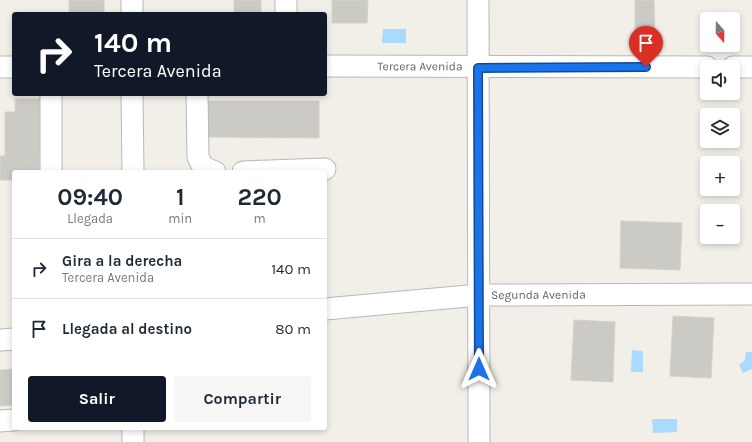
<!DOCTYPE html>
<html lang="es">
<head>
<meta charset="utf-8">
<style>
	body { margin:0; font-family:Karla,sans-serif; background:#f6f6f7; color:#1f2937; height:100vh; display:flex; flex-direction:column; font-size:15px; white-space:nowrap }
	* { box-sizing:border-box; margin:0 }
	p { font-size:13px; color:#747a83 }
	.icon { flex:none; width:22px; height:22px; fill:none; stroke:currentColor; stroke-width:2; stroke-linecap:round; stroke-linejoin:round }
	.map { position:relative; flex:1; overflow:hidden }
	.side { position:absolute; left:12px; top:170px; width:315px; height:260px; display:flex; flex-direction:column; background:#fff; border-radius:4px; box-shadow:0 2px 6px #0003 }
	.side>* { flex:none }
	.hud { position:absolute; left:12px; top:12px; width:315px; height:84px; border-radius:4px; box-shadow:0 2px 6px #0003; background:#111827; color:#fff; overflow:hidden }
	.needle { width:26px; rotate:160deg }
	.controls { position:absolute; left:700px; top:12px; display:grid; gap:8px }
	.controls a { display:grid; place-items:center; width:40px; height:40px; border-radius:4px; background:#fff; box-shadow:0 2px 6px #0003; font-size:20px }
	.pin { position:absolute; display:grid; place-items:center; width:34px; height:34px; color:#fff; margin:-41px -17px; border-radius:50% 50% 50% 0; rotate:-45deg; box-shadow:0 0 4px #0007 }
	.pin .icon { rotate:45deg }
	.me { position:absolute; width:44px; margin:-22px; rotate:0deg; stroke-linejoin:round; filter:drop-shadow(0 0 3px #0008) }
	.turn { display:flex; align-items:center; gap:14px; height:84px; padding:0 16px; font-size:18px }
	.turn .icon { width:52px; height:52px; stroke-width:2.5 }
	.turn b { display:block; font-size:28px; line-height:34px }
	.eta { display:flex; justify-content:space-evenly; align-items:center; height:68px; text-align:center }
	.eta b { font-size:24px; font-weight:700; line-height:28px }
	.button { display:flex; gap:8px; margin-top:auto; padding:8px 16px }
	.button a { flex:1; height:46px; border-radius:4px; background:#111827; color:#fff; font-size:16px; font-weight:700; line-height:46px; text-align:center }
	.button a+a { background:#f6f6f7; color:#1f2937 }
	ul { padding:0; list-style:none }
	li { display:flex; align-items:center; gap:12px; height:60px; padding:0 16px; border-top:1px solid #e0e1e3 }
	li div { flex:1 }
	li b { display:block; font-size:15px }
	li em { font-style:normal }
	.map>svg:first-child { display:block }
</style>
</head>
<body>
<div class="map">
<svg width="752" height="442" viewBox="0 0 752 442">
	<rect width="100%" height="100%" fill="#f1efe8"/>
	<g fill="#aadaff">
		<path d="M383 29H406V43H382Z"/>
		<path d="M632 350 643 351V372H631Z"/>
		<path d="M746 352H752V369L743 373 739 365 745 360Z"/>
		<path d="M652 419H677V432L653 433Z"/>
	</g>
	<g fill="#cccac5" stroke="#d6d1c6">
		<rect x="69" y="0" width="35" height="14"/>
		<rect x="234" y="0" width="27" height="14"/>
		<path d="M332 0H368L367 23H332Z"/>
		<path d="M635 0H654L655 33 635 35Z"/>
		<path d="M15 99H40L39 172H14V180H0V156H5V112H15Z"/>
		<path d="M208 101H319V138L208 137Z"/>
		<path d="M621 221 682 223 680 270 620 268Z"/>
		<path d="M673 316 714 318 711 378 670 376Z"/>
		<path d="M574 320 615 322 613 382 571 380Z"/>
		<path d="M14 369V405L0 406V370Z"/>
	</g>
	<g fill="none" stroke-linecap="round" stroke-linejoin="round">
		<g stroke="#b5b8bc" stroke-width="23">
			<g id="minor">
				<path d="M132 0V14"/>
				<path d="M478 0 479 442"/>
				<path d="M286 14V0"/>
				<path id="s1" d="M325 66 707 67"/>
				<path d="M0 67H14"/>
				<path d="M733 67H752"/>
				<path d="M132 94 133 172"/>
				<path d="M197 94 198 157 203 167 215 172"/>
				<path d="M51 172V94"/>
				<path d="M243 172 325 169"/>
				<path id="s2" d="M325 309 479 295 752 294"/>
				<path d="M0 340 14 339"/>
				<path d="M0 421 14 420"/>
				<path d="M133 442V428"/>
			</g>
		</g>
		<use href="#minor" stroke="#fff" stroke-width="21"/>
	</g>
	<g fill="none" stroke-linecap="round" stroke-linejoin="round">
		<g stroke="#114b97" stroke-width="10">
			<path id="route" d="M479 369 478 68 646 67"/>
		</g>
		<use href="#route" stroke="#1a73e8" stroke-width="7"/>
	</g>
	<g text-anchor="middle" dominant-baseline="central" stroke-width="4" stroke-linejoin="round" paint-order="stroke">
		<g font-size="12" fill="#5f6368" stroke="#fff">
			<text stroke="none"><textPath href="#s1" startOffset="95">Tercera Avenida</textPath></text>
			<text stroke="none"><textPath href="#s2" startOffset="214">Segunda Avenida</textPath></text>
		</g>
	</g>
</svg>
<div class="controls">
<a><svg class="needle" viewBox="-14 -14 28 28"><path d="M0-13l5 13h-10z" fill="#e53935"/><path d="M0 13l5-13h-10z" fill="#747a83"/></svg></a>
<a><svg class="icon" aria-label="sound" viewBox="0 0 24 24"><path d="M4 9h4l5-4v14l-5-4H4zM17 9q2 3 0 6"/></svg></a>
<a><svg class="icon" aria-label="layers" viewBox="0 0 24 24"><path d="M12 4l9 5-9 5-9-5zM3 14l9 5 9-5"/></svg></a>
<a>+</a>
<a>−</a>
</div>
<div class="pin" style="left:646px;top:67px;background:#d93025"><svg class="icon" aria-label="arrive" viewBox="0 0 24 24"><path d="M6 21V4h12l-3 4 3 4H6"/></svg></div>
<svg class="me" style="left:479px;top:369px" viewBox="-20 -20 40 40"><path d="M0-17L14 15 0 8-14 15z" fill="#1a73e8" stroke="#fff" stroke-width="4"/></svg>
<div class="hud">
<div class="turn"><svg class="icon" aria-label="right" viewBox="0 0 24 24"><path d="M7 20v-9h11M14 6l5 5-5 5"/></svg><div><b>140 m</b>Tercera Avenida</div></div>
</div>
<section class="side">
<div class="eta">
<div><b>09:40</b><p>Llegada</p></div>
<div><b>1</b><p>min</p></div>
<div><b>220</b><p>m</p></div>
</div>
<ul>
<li><svg class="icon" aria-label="right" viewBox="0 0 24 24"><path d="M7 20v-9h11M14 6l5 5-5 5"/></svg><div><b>Gira a la derecha</b><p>Tercera Avenida</p></div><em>140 m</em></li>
<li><svg class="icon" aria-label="arrive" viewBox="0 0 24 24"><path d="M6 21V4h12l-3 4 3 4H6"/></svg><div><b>Llegada al destino</b></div><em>80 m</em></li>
</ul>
<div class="button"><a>Salir</a><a>Compartir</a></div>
</section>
</div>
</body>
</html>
